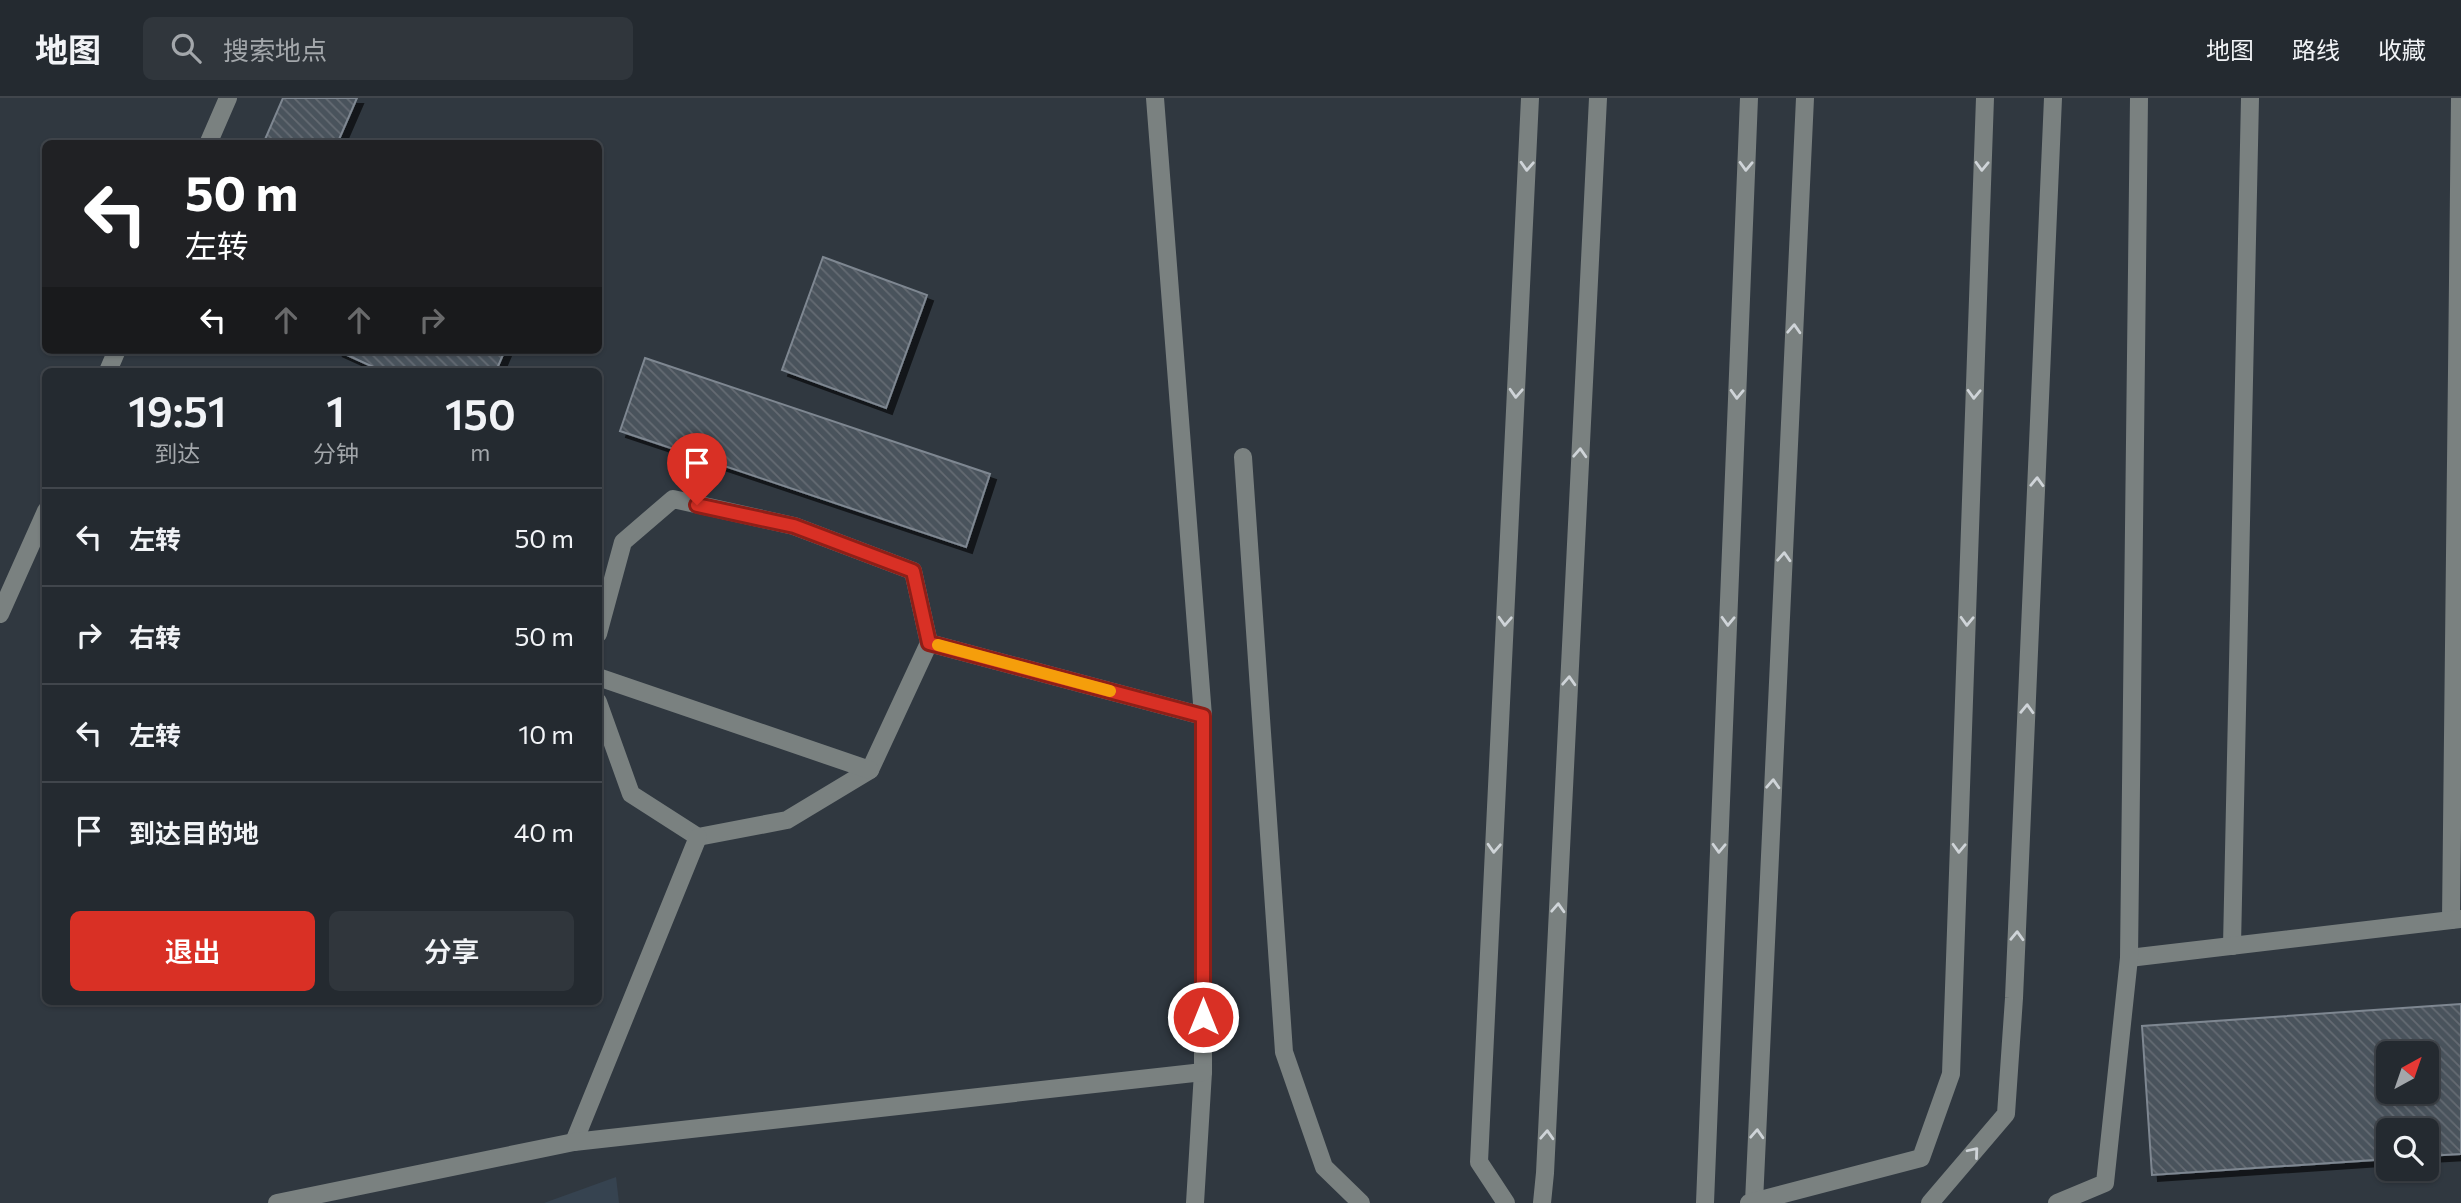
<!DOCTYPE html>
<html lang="zh">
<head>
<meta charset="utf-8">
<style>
	body { margin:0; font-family:Commissioner,"Noto Sans SC",sans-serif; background:#30363c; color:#f1f3f6; height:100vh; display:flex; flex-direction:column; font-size:26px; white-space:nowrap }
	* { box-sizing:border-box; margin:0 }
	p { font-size:23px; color:#a3a7ab }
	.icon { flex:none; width:38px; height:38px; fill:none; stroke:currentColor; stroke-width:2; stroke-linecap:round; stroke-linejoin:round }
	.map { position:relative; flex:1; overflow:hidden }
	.side { position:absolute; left:42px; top:270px; width:560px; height:637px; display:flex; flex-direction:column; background:#242a30; border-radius:10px; box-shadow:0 2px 5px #0004,0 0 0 2px #41464c }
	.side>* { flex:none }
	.top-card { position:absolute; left:42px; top:42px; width:560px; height:214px; border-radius:10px; box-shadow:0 2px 5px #0004,0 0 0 2px #41464c; background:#202124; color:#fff; overflow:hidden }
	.needle { width:46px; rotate:40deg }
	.fabs { position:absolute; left:2376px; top:943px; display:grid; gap:14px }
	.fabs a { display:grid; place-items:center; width:63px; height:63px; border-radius:10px; background:#242a30; box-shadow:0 2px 5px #0004,0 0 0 2px #41464c; font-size:35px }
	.pin { position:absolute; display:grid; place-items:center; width:60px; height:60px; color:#fff; margin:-72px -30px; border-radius:50% 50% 50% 0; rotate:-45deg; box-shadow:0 0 7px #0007 }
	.pin .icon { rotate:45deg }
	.me { position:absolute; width:77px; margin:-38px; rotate:0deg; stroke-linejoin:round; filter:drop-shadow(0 0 5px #0008) }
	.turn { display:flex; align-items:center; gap:24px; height:147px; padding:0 28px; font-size:32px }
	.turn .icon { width:91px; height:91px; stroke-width:2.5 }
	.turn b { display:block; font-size:49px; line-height:60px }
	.lanes { display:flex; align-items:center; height:66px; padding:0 28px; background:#0003; justify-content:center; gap:35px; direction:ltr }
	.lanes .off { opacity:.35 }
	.eta { display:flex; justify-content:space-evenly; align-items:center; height:119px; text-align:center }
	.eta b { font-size:42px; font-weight:600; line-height:49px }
	.cta { display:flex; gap:14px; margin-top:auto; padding:14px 28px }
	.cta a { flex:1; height:80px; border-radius:10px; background:#d93025; color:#fff; font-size:28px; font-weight:600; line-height:80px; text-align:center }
	.cta a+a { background:#30363c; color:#f1f3f6 }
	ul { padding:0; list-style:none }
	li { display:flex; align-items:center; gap:21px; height:98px; padding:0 28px; border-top:2px solid #41464c }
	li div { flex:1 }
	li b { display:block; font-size:26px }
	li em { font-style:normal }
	header { display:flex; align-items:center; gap:42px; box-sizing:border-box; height:98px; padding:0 35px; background:#242a30; border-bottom:2px solid #41464c }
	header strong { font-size:33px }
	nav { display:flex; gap:38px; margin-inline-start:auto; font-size:24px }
	.search { width:490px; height:63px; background:#30363c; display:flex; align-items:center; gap:18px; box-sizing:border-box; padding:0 24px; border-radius:10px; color:#a3a7ab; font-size:26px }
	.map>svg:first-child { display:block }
</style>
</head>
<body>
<header>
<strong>地图</strong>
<div class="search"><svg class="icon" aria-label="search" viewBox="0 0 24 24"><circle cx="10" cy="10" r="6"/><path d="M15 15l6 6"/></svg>搜索地点</div>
<nav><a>地图</a><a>路线</a><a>收藏</a></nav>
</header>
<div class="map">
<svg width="2461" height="1105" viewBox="0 0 2461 1105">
	<defs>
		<pattern id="building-back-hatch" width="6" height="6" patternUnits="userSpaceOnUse" patternTransform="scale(1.75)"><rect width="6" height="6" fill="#4a525b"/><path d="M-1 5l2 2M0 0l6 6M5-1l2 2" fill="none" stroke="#646b73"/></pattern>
		<filter id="shadow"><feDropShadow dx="6" dy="6" stdDeviation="0" flood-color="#0009"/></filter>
	</defs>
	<rect width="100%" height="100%" fill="#303840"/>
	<path fill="#364350" d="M616 1079 619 1105H544Z"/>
	<g fill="url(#building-back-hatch)" stroke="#7e8791" stroke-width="2" fill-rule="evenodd" filter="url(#shadow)">
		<path d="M283 0H357L337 46H263Z"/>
		<path d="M823 159 927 197 886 310 782 272Z"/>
		<path d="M336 252H505L496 273H382Z"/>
		<path d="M645 260 990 376 966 449 620 333Z"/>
		<path d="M2461 906V1056L2427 1058V1032H2389V1061L2152 1077 2142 928ZM2389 956H2427V994H2389Z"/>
	</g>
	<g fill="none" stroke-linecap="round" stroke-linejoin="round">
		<g stroke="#7a8180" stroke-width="18">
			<path d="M1155 0 1203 618V974L1195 1105"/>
			<path d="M208 46 228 0"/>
			<path d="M108 273 117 252"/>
			<path d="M1243 359 1284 954 1324 1069 1361 1105"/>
			<path d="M0 516 46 413"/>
			<path d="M598 536 623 444 673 401 794 428 913 473 929 545 870 672 787 722 698 739 631 696 598 604"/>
			<path d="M929 545 1203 618"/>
			<path d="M598 579 870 672"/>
			<path d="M2451 822 2460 0"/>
			<path d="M2232 848 2250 0"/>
			<path d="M2129 860 2460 821"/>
			<path d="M574 1044 698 739"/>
			<path d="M1754 1104 1805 0"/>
			<path d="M277 1105 574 1044 1203 974"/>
			<path d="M1506 1105 1479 1064 1530 0"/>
			<path d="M1542 1105 1545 1075 1598 0"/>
			<path d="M1705 1105 1749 0"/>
			<path d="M1749 1105 1921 1060 1951 976 1985 0"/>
			<path d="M1930 1105 2006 1016 2014 900 2053 0"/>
			<path d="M2057 1105 2105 1085 2129 860 2139 0"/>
		</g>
	</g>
	<defs><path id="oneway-chevron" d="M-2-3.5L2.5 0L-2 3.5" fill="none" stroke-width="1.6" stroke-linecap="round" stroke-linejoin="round" transform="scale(1.75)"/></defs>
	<g stroke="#cfd4d8">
		<use href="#oneway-chevron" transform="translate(1527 68) rotate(93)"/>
		<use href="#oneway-chevron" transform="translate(1746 68) rotate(92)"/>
		<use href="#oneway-chevron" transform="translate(1982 68) rotate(92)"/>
		<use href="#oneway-chevron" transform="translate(1794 231) rotate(-87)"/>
		<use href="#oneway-chevron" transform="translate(1516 295) rotate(93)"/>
		<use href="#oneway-chevron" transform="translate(1737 296) rotate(92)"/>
		<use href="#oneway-chevron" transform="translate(1974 296) rotate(92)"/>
		<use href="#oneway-chevron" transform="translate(1580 355) rotate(-87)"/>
		<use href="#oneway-chevron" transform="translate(2037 384) rotate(-88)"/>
		<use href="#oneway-chevron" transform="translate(1784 459) rotate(-87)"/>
		<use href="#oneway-chevron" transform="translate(1505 523) rotate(93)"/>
		<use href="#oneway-chevron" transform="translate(1728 523) rotate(92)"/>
		<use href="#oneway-chevron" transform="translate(1967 523) rotate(92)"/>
		<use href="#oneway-chevron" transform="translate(1569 583) rotate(-87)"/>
		<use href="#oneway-chevron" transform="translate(2027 611) rotate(-88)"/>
		<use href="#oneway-chevron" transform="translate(1773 686) rotate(-87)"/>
		<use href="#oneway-chevron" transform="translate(1494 750) rotate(93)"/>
		<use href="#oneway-chevron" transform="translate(1719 750) rotate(92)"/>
		<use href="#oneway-chevron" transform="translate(1959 750) rotate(92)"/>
		<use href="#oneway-chevron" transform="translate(1558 810) rotate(-87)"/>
		<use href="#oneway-chevron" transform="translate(2017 838) rotate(-88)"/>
		<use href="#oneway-chevron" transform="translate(1757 1036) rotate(-87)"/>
		<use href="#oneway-chevron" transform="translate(1547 1037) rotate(-87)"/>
		<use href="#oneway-chevron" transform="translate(1974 1054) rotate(-50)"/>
	</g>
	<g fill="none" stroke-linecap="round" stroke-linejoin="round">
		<g stroke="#8d1f18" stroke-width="18">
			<path id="route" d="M697 407 794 428 913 473 929 545 1203 618V919"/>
		</g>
		<use href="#route" stroke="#d93025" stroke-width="12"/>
		<path stroke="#f59e0b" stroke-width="12" d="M938 547 1110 593"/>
	</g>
</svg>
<div class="fabs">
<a><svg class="needle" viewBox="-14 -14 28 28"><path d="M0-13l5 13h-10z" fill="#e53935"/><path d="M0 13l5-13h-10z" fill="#a3a7ab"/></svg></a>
<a><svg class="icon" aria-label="search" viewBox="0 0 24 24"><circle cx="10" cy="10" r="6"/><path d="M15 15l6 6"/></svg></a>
</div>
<div class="pin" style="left:697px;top:407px;background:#d93025"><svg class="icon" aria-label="arrive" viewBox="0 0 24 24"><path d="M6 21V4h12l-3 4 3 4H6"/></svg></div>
<svg class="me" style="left:1203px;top:919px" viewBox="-20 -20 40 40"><circle r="17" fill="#d93025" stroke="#fff" stroke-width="3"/><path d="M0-11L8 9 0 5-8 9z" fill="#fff"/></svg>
<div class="top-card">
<div class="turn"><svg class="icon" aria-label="left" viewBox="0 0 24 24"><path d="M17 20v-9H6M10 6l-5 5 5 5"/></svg><div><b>50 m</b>左转</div></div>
<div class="lanes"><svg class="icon" aria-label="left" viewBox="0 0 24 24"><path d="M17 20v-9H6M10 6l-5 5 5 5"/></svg><svg class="icon off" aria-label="ahead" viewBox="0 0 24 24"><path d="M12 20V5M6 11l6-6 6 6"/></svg><svg class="icon off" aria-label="ahead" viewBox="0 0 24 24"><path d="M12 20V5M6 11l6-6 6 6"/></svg><svg class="icon off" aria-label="right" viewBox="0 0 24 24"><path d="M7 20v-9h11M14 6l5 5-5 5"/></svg></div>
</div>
<section class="side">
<div class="eta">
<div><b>19:51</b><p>到达</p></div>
<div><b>1</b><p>分钟</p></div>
<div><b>150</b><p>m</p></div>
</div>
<ul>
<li><svg class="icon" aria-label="left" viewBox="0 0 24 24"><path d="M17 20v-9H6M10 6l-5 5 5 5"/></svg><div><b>左转</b></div><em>50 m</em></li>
<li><svg class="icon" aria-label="right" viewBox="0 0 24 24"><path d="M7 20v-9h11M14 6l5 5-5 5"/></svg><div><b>右转</b></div><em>50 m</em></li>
<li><svg class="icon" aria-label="left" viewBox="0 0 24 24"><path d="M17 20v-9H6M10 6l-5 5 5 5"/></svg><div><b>左转</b></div><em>10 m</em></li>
<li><svg class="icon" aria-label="arrive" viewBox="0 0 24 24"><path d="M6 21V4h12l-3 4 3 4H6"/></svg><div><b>到达目的地</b></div><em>40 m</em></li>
</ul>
<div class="cta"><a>退出</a><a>分享</a></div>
</section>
</div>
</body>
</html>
